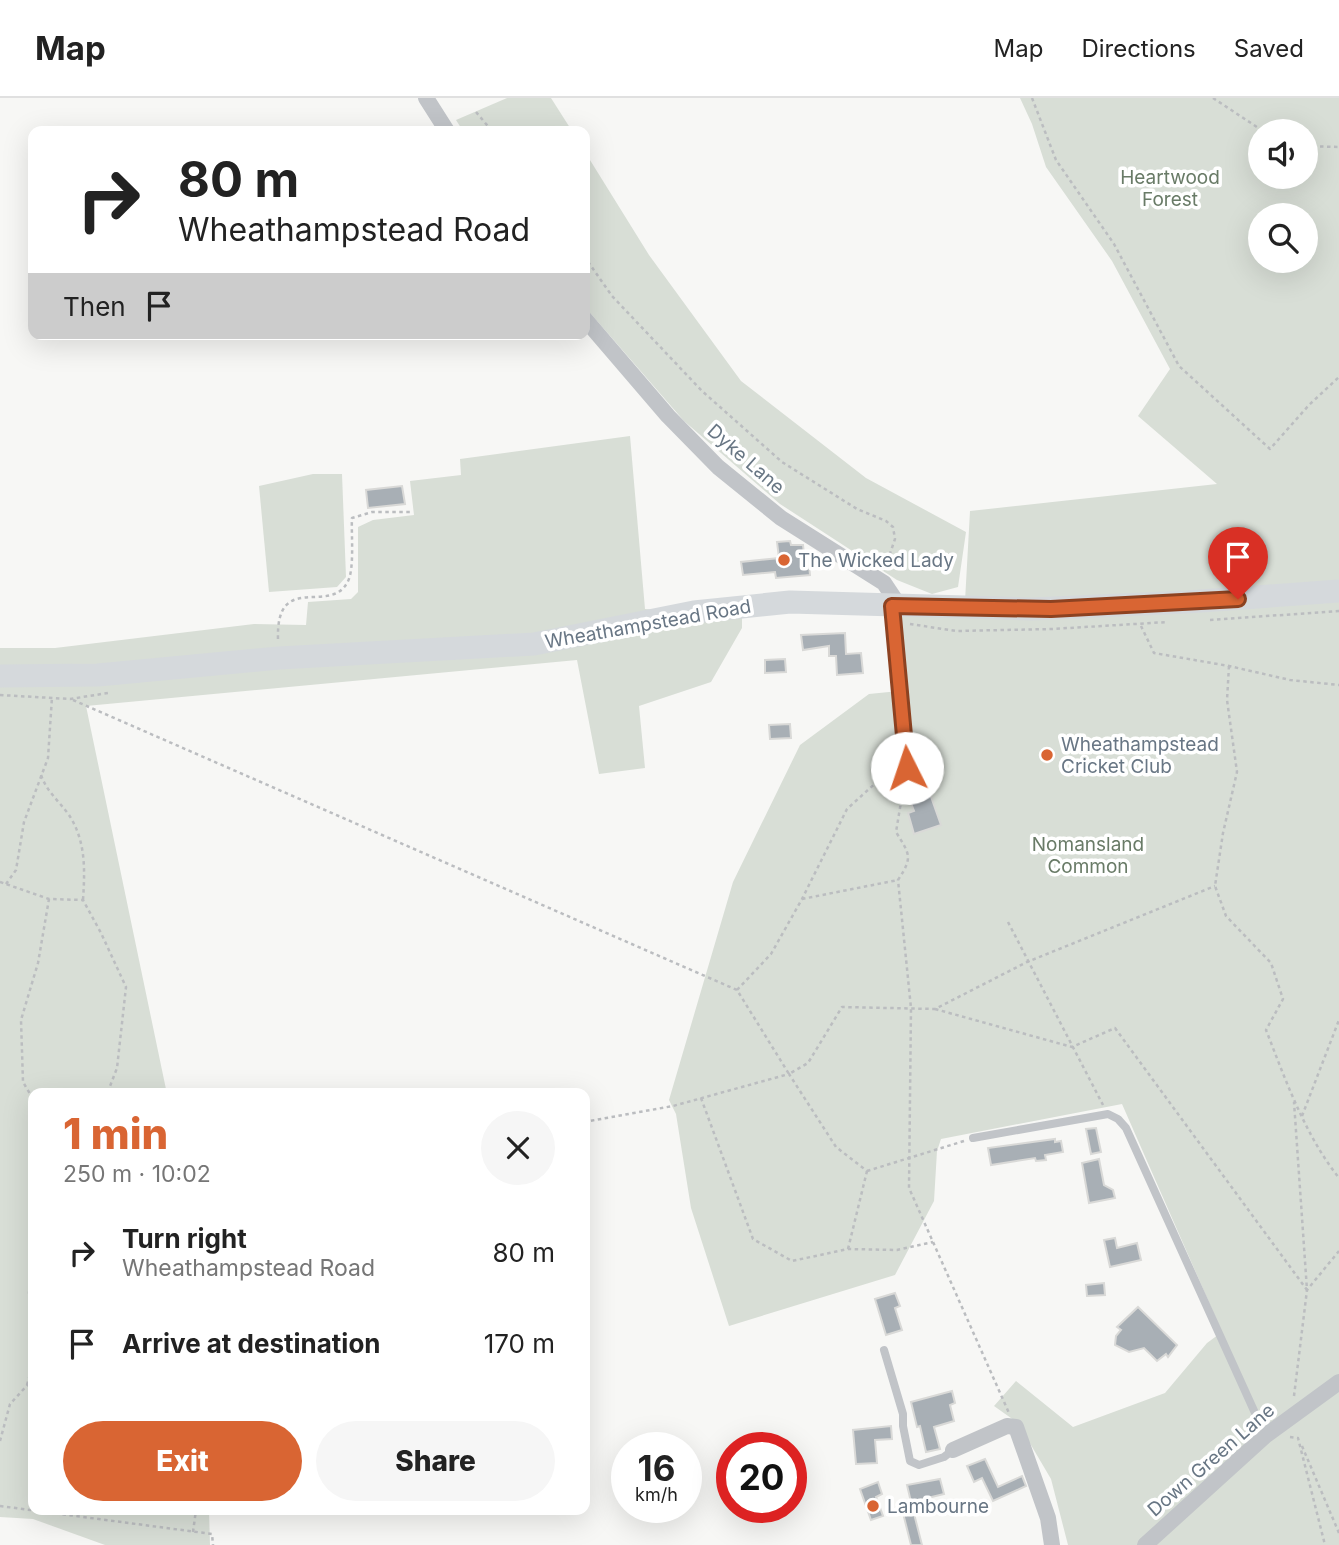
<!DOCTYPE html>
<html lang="en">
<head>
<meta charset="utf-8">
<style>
	body { margin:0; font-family:Inter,sans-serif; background:#f6f6f6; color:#222; height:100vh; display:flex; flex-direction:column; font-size:26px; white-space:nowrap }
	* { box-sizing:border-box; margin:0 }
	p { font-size:23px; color:#767676 }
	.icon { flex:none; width:38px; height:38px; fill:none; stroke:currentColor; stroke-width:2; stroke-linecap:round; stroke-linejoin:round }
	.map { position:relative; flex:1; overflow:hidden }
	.details { position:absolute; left:28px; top:990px; width:562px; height:427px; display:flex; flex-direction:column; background:#fff; border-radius:14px; box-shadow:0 7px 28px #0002 }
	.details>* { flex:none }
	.top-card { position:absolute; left:28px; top:28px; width:562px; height:214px; border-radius:14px; box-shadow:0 7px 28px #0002; background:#fff; color:#222; overflow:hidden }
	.fabs { position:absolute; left:1248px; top:21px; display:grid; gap:14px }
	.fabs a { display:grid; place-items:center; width:70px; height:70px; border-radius:50%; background:#fff; box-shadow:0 7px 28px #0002; font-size:35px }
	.speed { position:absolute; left:611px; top:1334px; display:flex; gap:14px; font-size:35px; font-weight:700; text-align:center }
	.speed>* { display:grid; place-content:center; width:91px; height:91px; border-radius:50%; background:#fff; box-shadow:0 7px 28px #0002; line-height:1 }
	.speed small { font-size:18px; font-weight:400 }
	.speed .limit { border:10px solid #d22; background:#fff; color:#111 }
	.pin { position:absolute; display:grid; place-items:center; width:60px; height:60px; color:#fff; margin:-72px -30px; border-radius:50% 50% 50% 0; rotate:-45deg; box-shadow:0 0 7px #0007 }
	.pin .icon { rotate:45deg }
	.me { position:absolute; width:77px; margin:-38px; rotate:356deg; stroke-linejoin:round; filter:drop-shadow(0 0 5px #0008) }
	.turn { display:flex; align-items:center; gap:24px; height:147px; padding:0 35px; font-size:32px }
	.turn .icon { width:91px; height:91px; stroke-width:2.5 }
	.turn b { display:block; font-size:49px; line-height:60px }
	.then { display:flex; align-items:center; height:66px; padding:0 35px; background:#0003; gap:14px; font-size:26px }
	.round { display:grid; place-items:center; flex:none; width:74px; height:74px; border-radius:37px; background:#f6f6f6 }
	.head { display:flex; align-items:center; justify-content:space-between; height:119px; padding:0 35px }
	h1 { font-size:42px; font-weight:800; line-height:52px; color:#d96533 }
	.cta { display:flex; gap:14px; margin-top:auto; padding:14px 35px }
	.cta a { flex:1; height:80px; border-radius:42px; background:#d96533; color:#fff; font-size:28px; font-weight:800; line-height:80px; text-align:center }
	.cta a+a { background:#f6f6f6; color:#222 }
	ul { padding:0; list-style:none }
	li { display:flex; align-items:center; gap:21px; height:91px; padding:0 35px }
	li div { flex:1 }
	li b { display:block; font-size:26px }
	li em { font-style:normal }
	header { display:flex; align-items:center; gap:42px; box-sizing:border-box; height:98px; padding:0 35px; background:#fff; border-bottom:2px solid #e0e0e0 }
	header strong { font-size:33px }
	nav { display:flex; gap:38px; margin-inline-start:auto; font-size:24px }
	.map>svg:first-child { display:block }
</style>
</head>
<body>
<header>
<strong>Map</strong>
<nav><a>Map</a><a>Directions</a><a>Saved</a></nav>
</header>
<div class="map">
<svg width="1339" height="1447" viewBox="0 0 1339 1447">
	<rect width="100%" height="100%" fill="#f7f7f5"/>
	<g fill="#d8ded6" fill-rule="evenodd">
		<path d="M507 0H551L572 33H463L456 22Z"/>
		<path d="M1020 0H1339V1447H1068L1051 1381 1018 1325 994 1308 1016 1283 1073 1329 1165 1295 1207 1245 1222 1234 1122 1006 941 1041 937 1053 934 1103 895 1177 729 1228 691 1110 676 1016 669 1002 733 784 800 647 869 596 899 593 888 501 965 503 970 413 1217 386 1138 318 1170 271 1112 163 1046 69 1032 26ZM1260 33H1306V79H1260ZM1260 117H1306V163H1260Z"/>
		<path d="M585 54 649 157 741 283 866 380 966 434 958 489 932 496 897 482 780 406 684 323 585 209Z"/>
		<path d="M630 338 645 511 742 518V530L711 584 639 608 645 670 599 676 577 562 86 608 167 996H33V1412H209L210 1447H105L33 1421 0 1419V550H55L254 526 306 527 308 504 351 501 358 494V429L373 422 414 417 410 383 461 377 460 361Z"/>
		<path d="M313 376H342L346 479 337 489 269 494 259 388Z"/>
	</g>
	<g fill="#a8afb5" stroke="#d9d9d7" stroke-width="2">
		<path d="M402 388 405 406 368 410 366 392Z"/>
		<path d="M790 443 791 447H803L804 456H808L810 477 776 480 775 474 743 477 741 464 779 460 777 444Z"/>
		<path d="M845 535 846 556 861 555 863 575 837 577 836 558H829V548L803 552 801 537Z"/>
		<path d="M785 561 786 574 765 575V562Z"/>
		<path d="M790 626 791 640 770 641 769 627Z"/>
		<path d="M929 693 941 727 914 736 908 715 914 713 909 700Z"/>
		<path d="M1096 1030 1101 1054 1091 1056 1086 1031Z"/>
		<path d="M1055 1041V1044L1061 1043 1063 1054 1045 1057 1046 1062 1036 1063 1035 1060 991 1067 988 1050Z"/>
		<path d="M1099 1061 1104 1087 1113 1092 1115 1100 1089 1105 1082 1065Z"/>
		<path d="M1115 1140 1117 1150 1137 1145 1141 1162 1110 1169 1104 1142Z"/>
		<path d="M1104 1185 1105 1197 1087 1198 1086 1187Z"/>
		<path d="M895 1195 900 1208 895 1210 902 1232 886 1237 875 1201Z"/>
		<path d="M1138 1209 1177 1247 1168 1259 1166 1256 1157 1263 1144 1250 1129 1254 1115 1247 1116 1238 1121 1232 1117 1229Z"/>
		<path d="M952 1293 955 1305 950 1307 954 1323 934 1329 940 1351 926 1354 920 1328 917 1329 911 1304Z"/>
		<path d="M891 1328 892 1341 875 1342 877 1365 856 1366 853 1332Z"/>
		<path d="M985 1361 998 1389 1022 1378 1026 1388 993 1403 982 1380 974 1384 967 1368Z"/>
		<path d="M940 1381 944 1396 911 1404 907 1387Z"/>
		<path d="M878 1384 882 1396 876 1399 883 1418 871 1422 860 1391Z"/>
		<path d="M911 1404 922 1447H911L901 1407Z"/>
	</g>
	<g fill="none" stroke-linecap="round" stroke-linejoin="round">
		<g stroke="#bbbdc0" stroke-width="2.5" stroke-dasharray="3.5 3.5" stroke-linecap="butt">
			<path d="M1032 0 1056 62 1114 146 1179 268 1270 351 1309 307 1339 279"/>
			<path d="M1213 0 1263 33"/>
			<path d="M476 14 492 33"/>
			<path d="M1306 48 1339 49"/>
			<path d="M584 158 612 198 702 293 782 364 857 411 886 423 893 429 895 441 885 470"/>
			<path d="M1210 522 1339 513"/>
			<path d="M910 526 956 533 1052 531 1168 524"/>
			<path d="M1141 528 1154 555 1229 568 1290 582 1339 587"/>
			<path d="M278 541C276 473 329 517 347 485 355 473 351 436 352 420L372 414H412"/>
			<path d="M1229 568 1227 602 1237 674 1223 735 1215 788 1226 818 1271 865 1283 901 1266 932C1286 983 1305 1037 1339 1080"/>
			<path d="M0 597 70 601 108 595"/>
			<path d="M73 602 737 892"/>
			<path d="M41 677C47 694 59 703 69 717 86 743 85 772 83 802"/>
			<path d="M905 680 896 734C910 757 913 759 898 782L911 910 909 1090 1009 1315"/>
			<path d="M904 690 880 681 847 711 802 801 771 856 737 892 789 976 808 965 842 909 935 911 1027 864 1215 788"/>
			<path d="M0 784 49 801 83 802 101 835 126 889 117 970 107 996"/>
			<path d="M6 786 16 772 24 724 48 660 52 599"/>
			<path d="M802 801 898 782"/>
			<path d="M1008 824 1103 1007"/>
			<path d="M935 911 1072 949 1115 930 1307 1192 1294 1004"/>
			<path d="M701 1000 753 1141 792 1163 848 1151 897 1152 933 1144"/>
			<path d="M33 1001 23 984 21 922 38 865 49 801"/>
			<path d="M1302 1018 1339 922"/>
			<path d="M584 1024 673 1008 789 976 836 1049 867 1073"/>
			<path d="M867 1073 964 1043"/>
			<path d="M848 1151 867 1073"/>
			<path d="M33 1159 31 1164 29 1195 33 1201"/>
			<path d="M27 1287 33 1266"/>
			<path d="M1294 1298 1307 1192 1339 1153"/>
			<path d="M1290 1339 1298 1340 1325 1447"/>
			<path d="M0 1343 10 1306 33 1281"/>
			<path d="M1302 1348 1339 1435"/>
			<path d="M0 1408 212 1436 213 1447"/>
			<path d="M193 1434 196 1412"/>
		</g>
		<g stroke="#c1c4c8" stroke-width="8">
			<path d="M892 508 907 670"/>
			<path d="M973 1040 1108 1016 1118 1021 1126 1030 1265 1337"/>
			<path d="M884 1252 903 1316V1328L910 1363 919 1367 944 1359 953 1352"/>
		</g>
		<g stroke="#c1c4c8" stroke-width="16">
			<path d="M426 0 447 33"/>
			<path d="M584 220 668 318 718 369 781 420 884 485 900 509"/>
			<path d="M953 1352 1007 1328 1016 1329 1048 1420 1052 1447"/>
			<path d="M1145 1447 1265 1338 1339 1284"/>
		</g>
		<path stroke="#d5d9dc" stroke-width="23" d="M0 578 98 577 279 560 534 546 694 514 790 504 1032 511 1187 504 1339 493"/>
	</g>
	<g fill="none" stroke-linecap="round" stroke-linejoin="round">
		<g stroke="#8d4221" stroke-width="18">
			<path id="route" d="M907 670 892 508 1051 511 1238 501"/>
		</g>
		<use href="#route" stroke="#d96533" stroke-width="12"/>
	</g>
	<g fill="#d96533" stroke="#fff" stroke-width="2.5">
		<circle cx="784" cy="462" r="7"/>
		<circle cx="1047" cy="657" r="7"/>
		<circle cx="873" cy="1408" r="7"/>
	</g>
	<g text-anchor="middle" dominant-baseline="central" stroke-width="7" stroke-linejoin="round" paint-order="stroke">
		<g font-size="19" fill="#697b67" stroke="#fff">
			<text x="1170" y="79">Heartwood<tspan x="1170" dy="22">Forest</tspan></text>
			<text x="1088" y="746">Nomansland<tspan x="1088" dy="22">Common</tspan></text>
		</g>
		<g font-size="19" fill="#687684" stroke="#fff">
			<text transform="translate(746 361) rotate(41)">Dyke Lane</text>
			<text transform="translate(648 526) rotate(-10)">Wheathampstead Road</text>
			<text transform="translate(1211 1362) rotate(-41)">Down Green Lane</text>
		</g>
		<g font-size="19" fill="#687684" stroke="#fff" text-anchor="start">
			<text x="798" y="462">The Wicked Lady</text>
			<text x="1061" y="646">Wheathampstead<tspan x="1061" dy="22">Cricket Club</tspan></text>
			<text x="887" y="1408">Lambourne</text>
		</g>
	</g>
</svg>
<div class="fabs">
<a><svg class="icon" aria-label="sound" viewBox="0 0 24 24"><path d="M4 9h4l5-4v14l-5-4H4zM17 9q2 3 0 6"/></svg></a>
<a><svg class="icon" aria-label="search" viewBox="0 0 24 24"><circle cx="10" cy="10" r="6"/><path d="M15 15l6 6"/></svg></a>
</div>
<div class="speed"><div>16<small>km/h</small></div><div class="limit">20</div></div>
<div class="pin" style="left:1238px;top:501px;background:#d93025"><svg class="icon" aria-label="arrive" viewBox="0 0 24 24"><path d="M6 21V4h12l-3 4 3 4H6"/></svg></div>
<svg class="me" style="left:907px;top:670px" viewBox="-20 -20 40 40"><circle r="19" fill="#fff"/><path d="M0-13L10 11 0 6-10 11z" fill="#d96533"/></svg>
<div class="top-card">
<div class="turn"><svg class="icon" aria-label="right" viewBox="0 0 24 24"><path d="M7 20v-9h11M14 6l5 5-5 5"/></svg><div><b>80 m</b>Wheathampstead Road</div></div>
<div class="then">Then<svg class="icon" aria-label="arrive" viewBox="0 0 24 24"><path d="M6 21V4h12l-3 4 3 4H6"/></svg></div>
</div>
<section class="details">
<div class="head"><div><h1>1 min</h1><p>250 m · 10:02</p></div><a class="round"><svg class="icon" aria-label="close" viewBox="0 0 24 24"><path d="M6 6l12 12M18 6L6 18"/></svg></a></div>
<ul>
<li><svg class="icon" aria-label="right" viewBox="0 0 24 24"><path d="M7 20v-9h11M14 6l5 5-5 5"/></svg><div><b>Turn right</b><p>Wheathampstead Road</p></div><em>80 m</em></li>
<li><svg class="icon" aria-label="arrive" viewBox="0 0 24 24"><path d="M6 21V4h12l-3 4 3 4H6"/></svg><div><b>Arrive at destination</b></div><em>170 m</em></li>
</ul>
<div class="cta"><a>Exit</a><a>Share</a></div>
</section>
</div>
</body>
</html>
